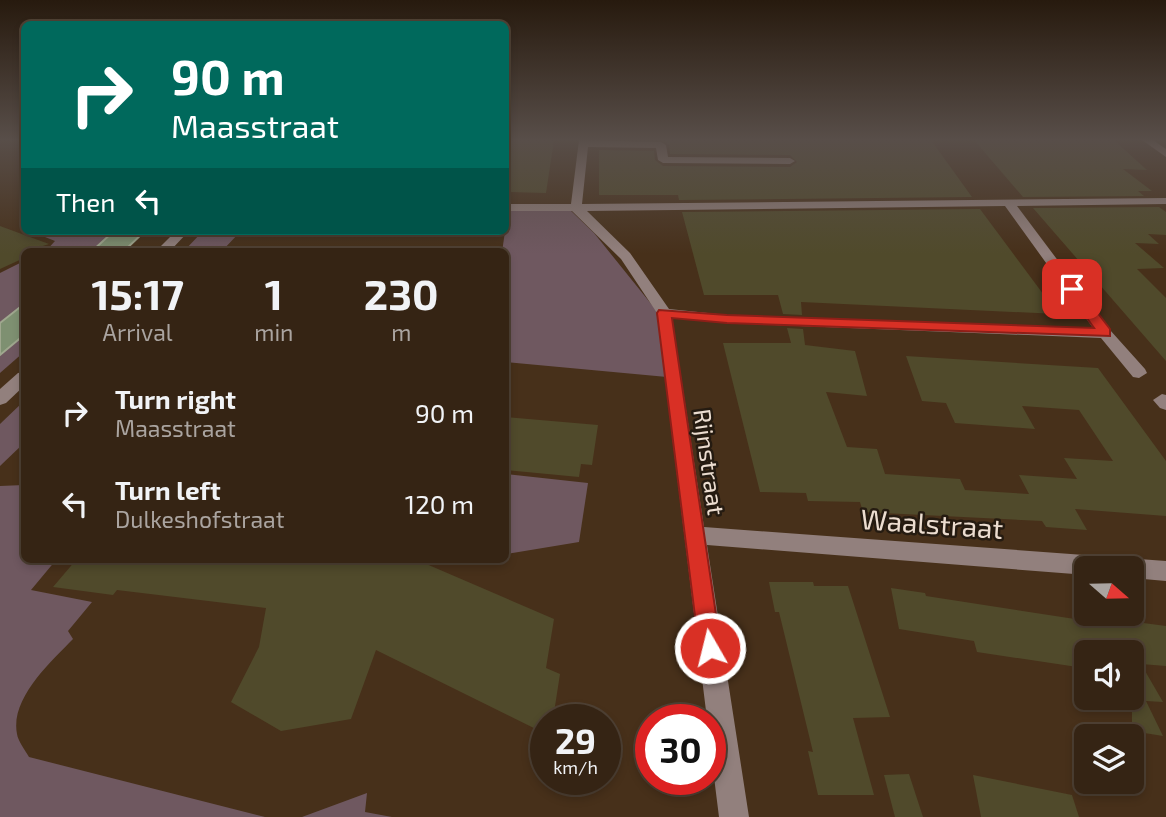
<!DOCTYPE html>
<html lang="en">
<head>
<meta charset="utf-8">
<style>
	body { margin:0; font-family:"Exo 2",sans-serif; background:#3d2c1d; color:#f1f3f6; height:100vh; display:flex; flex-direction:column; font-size:26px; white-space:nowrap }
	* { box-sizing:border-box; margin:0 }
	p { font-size:23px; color:#aaa4a0 }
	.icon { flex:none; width:38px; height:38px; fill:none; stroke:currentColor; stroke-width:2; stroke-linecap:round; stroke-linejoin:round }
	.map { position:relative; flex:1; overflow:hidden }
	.panel { position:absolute; left:21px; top:248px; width:488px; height:315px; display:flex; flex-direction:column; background:#352414; border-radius:10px; box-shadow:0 4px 10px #0003,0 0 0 2px #4f4134 }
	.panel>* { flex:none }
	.banner { position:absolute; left:21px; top:21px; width:488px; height:214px; border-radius:10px; box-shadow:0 4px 10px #0003,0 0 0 2px #4f4134; background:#00695c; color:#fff; overflow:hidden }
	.needle { width:46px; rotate:110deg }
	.fabs { position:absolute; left:1074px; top:556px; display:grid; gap:14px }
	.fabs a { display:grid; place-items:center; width:70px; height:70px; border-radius:10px; background:#352414; box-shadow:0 4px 10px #0003,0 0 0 2px #4f4134; font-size:35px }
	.speed { position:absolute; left:530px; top:704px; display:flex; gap:14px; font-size:35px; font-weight:700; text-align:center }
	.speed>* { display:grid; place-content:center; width:91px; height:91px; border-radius:50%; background:#352414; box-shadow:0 4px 10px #0003,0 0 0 2px #4f4134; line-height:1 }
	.speed small { font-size:18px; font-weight:400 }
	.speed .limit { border:10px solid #d22; background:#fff; color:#111 }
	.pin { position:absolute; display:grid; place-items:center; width:60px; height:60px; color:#fff; margin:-30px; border-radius:14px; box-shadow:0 4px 10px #0006 }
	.me { position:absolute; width:77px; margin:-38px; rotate:352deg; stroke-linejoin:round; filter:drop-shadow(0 0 5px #0008) }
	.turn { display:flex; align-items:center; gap:24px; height:147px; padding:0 35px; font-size:32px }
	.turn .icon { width:91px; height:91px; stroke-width:2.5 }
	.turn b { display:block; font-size:49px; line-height:60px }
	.then { display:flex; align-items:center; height:66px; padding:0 35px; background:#0003; gap:14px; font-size:26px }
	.eta { display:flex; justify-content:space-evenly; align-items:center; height:119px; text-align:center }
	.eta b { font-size:42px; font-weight:700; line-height:49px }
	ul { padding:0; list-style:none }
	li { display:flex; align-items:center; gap:21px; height:91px; padding:0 35px }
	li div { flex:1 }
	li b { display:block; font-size:26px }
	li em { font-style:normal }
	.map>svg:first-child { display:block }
</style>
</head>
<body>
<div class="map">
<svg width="1166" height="817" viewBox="0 0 1166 817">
	<rect width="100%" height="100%" fill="#47301a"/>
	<g fill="#6f5860">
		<path d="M570 210 594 233 656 310 667 377 506 362V252H502L508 211Z"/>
		<path d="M30 231H114L91 252H45L55 241Z"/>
		<path d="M203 231H262L240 232 221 252H183Z"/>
		<path d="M24 261V304L0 323V273Z"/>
		<path d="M24 335V352L0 373V355Z"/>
		<path d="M24 401V443L0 466V424Z"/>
		<path d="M506 474 588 483 579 542 506 554Z"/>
		<path d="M24 485V560H56L31 590 92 602 68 631 73 639C51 662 10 698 17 734 18 741 25 750 29 757L265 817H0V486Z"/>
		<path d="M367 793 365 812 392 817H302Z"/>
	</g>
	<g fill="#7e9071" stroke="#9fa78e" stroke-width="2">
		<path d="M114 231H145L123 252H91Z"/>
		<path d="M24 304V335L0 355V323Z"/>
	</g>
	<g fill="#504a2b">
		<path d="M506 140H554L546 193 506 192Z"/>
		<path d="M662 140H931L972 197 679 200 678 195H599V150L654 151 655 160 663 166 790 167 797 162 790 155 670 154 669 145Z"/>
		<path d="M974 140H1114L1147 170 1123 169 1152 191H1138L1144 196 1023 197Z"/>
		<path d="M1159 207 1166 212V235L1148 234 1159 244 1135 243 1164 268 1137 269 1166 298V361L1033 208Z"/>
		<path d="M980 209 1058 314 801 302 802 315 783 314 778 295H704L682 212Z"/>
		<path d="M0 226 49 244 24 252V258L0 269Z"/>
		<path d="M787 328 803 329 805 345 855 351 867 396 826 392 847 447 877 449 885 474 960 479 965 490 1029 494 1019 475 1077 479 1064 458 1113 461 1079 410 1022 406 1035 429 955 423 946 403 922 401 906 356 1098 368 1166 461V516L1075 509 1087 530 1046 527 1042 521 863 512 860 502 808 501 806 493 760 492 723 343H791Z"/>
		<path d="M506 417 598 425 592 465 581 464 579 477 506 470Z"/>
		<path d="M76 560H417L554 619 546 668 560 674 553 719H546V734L376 650 351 719 281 731 231 702 259 647 266 608 117 590 113 595 53 587Z"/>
		<path d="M769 582H813L814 586H848L890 717 853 718 874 795H818L808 751 813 752 779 612H775Z"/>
		<path d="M891 588 925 593 926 596 1101 623 1098 617 1166 626V666L1141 664 1163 702 1146 701 1163 736 1132 731V653H1078L1084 668 977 652 974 641 899 629Z"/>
		<path d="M909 774 923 817H895L884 775Z"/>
		<path d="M973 775 1072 795 1079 817H981Z"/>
	</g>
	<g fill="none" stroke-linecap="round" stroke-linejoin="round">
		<g fill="#92807d" fill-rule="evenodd">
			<path d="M579 140 661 142 666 145 668 157 790 158 795 161 790 164 663 163 658 160 656 148 588 147 582 204 1166 198V204L1017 206 1110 330 1145 369 1147 373 1139 378 1133 377 1101 338 727 323 672 318 704 527 1166 561V581L1132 578V569H1087V575L707 545 749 817H719L710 745V719H707L657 313 621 259 572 211H506V204H571ZM1005 206 1093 328 727 315 669 309 630 253 587 211Z"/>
			<path d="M1142 140H1153L1166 149V157Z"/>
			<path d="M176 231H189L169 252H155Z"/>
			<path d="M24 372V386L6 403 0 405V389L18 373Z"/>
			<path d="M1162 394 1166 395V410L1160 408 1153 400Z"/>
		</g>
	</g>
	<linearGradient id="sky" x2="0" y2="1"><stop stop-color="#271a0e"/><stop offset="0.55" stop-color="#584e49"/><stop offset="1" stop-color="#584e49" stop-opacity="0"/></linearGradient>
	<rect width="1166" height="254" fill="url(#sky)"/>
	<path fill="#d93025" stroke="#8d1f18" stroke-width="2" d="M1072 285 1077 286 1110 329V336L727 323 672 318 721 648 718 656 710 659 702 656 699 648 657 313 659 310 727 315 1094 328 1066 289Z"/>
	<g text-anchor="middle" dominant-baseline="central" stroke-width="5" stroke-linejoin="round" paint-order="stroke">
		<g font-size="24" fill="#ecddd0" stroke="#251b11">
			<text transform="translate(710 462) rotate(82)">Rijnstraat</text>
		</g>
		<g font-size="28" fill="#ecddd0" stroke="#251b11">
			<text transform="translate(932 523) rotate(4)">Waalstraat</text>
		</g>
	</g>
</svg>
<div class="fabs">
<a><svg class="needle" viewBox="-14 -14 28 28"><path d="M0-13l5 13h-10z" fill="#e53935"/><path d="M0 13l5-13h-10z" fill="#aaa4a0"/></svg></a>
<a><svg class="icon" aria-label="sound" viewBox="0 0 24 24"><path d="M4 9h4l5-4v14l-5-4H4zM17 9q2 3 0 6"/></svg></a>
<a><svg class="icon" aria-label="layers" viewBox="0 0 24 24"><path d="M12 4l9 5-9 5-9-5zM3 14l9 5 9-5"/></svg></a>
</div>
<div class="speed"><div>29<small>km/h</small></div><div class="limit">30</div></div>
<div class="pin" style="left:1072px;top:289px;background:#d93025"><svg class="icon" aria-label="arrive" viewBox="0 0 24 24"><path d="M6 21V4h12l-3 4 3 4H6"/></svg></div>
<svg class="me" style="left:710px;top:648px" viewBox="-20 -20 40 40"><circle r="17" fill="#d93025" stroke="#fff" stroke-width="3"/><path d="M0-11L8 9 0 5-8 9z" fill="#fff"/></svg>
<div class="banner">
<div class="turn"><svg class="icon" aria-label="right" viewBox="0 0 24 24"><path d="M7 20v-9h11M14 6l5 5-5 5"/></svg><div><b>90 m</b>Maasstraat</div></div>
<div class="then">Then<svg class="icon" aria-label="left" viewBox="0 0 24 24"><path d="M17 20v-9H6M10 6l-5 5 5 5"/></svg></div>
</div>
<section class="panel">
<div class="eta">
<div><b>15:17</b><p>Arrival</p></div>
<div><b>1</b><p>min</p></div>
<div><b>230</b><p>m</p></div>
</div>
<ul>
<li><svg class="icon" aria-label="right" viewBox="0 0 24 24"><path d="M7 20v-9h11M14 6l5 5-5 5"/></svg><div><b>Turn right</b><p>Maasstraat</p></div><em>90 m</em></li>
<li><svg class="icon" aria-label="left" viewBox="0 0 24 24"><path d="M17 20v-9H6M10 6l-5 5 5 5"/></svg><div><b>Turn left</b><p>Dulkeshofstraat</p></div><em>120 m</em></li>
</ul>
</section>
</div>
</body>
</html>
